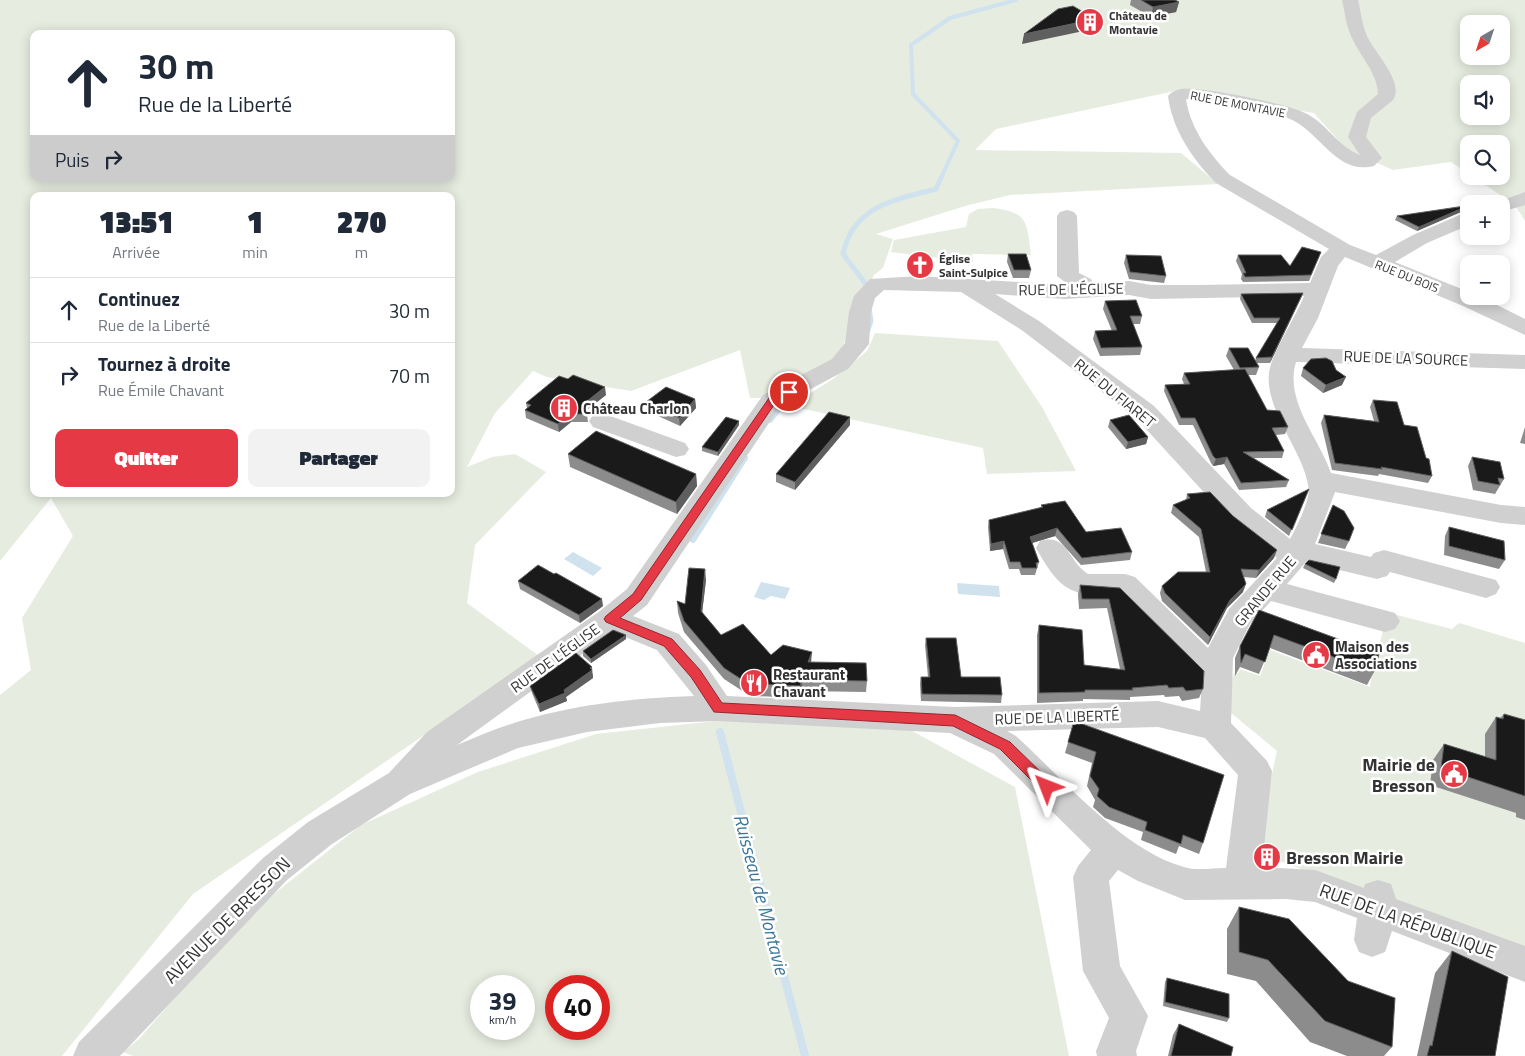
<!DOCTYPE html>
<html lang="fr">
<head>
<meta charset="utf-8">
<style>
	body { margin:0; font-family:"Titillium Web",sans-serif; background:#f2f2f3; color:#1f2937; height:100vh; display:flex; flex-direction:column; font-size:19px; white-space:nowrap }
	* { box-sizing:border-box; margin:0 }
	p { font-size:16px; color:#747a83 }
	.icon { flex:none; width:28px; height:28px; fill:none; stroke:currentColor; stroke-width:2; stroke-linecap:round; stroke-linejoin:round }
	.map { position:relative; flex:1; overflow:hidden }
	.panel { position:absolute; left:30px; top:192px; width:425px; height:305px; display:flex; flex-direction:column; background:#fff; border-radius:10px; box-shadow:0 2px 12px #0003 }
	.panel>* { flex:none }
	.hud { position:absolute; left:30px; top:30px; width:425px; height:152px; border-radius:10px; box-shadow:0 2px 12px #0003; background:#fff; color:#1f2937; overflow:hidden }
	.needle { width:32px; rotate:219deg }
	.controls { position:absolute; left:1460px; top:15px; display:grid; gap:10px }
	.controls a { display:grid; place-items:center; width:50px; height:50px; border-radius:10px; background:#fff; box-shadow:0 2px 12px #0003; font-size:25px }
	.speed { position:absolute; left:470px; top:975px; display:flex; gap:10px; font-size:25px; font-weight:700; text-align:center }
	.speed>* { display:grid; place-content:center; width:65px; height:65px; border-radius:50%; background:#fff; box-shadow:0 2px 12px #0003; line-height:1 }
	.speed small { font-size:12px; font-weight:400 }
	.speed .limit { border:8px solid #d22; background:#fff; color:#111 }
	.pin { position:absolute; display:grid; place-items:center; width:42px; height:42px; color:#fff; margin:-21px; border:2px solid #fff; border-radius:50%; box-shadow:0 1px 5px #0007 }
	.me { position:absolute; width:55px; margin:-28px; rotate:315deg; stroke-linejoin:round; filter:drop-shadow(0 0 4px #0008) }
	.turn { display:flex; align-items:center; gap:18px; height:105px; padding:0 25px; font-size:22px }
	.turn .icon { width:65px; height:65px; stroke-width:2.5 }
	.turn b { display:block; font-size:35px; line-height:42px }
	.then { display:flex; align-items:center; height:48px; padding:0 25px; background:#0003; gap:10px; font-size:19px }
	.eta { display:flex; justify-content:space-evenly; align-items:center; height:85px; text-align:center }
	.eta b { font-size:30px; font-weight:800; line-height:35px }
	.button { display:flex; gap:10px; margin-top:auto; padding:10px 25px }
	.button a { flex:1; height:58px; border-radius:10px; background:#e63946; color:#fff; font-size:20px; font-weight:800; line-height:58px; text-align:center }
	.button a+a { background:#f2f2f3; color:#1f2937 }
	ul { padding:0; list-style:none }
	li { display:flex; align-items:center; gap:15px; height:65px; padding:0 25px; border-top:1px solid #e0e1e3 }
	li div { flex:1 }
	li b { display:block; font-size:19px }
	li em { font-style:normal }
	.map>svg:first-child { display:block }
</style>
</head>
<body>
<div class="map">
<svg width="1525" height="1056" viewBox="0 0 1525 1056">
	<rect width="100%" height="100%" fill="#fff"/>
	<g fill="#e6ecdf" fill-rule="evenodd">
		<path d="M0 0H1525V221L1515 205 1472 176H1501V144H1469V174L1451 162 1393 170 1346 149 1314 113 1175 91 996 129 975 150 1181 153 1218 184 1010 195 965 206 876 234 893 239 883 268 874 275 855 314 835 367 769 398H750L740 350 631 391 547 377 533 371 495 413 467 467 492 457 515 454 546 472 475 545 467 603 539 656 193 894 62 1056H0V695L31 670 22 618 73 536 51 498 0 561ZM1469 24H1501V56H1469ZM34 34H451V179H34ZM1469 84H1501V116H1469ZM34 196H451V494H34Z"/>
		<path d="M993 208C1029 212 1027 224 1031 255L972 254 973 262 891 252 894 240 966 227 969 214 978 209Z"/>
		<path d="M875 333 998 341 1042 407 1076 471 987 474 983 448 790 406 833 379 867 351Z"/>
		<path d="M1385 612 1452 629 1459 623 1525 643V951L1255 852 1277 751 1231 713 1229 689 1234 673H1238L1240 669 1260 676 1270 650 1370 687C1372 662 1385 636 1385 612Z"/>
		<path d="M753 717 892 720 1015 787 1069 1056H133L123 1052 139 1039 246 916 361 825 478 772 596 734ZM481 986H524V1029H481ZM556 986H599V1029H556Z"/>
	</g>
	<g fill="#cfe2ee">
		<path d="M573 552 602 568 593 576 564 559Z"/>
		<path d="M761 582 790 588 785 599 771 596 764 600 754 597Z"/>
		<path d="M957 583 999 586 1000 597 958 594Z"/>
	</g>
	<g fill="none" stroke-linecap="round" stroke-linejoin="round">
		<path stroke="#cfe2ee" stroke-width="4" d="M940 180 958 141 913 94 911 45 950 18 1016 0"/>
		<g stroke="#cfe2ee" stroke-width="5">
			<path d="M867 291 865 283 843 254C853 206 894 200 936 189L941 178"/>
			<path d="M867 333 871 321 869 308"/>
			<path d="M781 406 789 397"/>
		</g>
		<g stroke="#cfe2ee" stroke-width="6">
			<path d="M770 420 782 405"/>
			<path d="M693 540 745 458"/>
		</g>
		<path stroke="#cfe2ee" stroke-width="8" d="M720 732 805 1056"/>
		<g fill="#d0d0d0" fill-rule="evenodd">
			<path d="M1342 0H1358C1361 12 1362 26 1368 38 1375 53 1405 83 1393 100L1371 118 1366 137 1382 158 1374 166C1339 175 1322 137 1296 122 1276 110 1211 101 1186 99 1190 128 1210 155 1230 175L1350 245 1376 255 1413 235 1469 211V225L1427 243 1395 262 1469 292V296H1479L1525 319V335L1463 306 1345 257 1338 266 1318 318 1302 348 1525 355V369L1296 362C1284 401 1319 438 1331 473L1501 505 1525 507V525L1501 523 1335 492 1315 544 1371 557 1374 553 1384 550 1496 580 1500 587 1496 594 1486 598 1390 572 1387 576 1377 579 1306 562 1287 584 1395 613 1400 621 1395 629 1385 632 1271 601 1250 624 1233 658 1231 723 1267 761 1272 771 1262 867 1315 870 1364 888 1365 884 1378 880 1391 884 1396 899 1525 946V982L1392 931 1385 952 1372 957 1359 952 1354 940 1357 918 1315 902 1286 899 1185 900 1138 881 1118 870 1109 881 1120 966 1148 1016 1136 1051 1137 1056H1097L1096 1051 1109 1018 1083 971 1073 877 1078 866 1091 850 994 754 950 733 718 721 660 723 587 732 518 748 410 794 332 844 287 880 120 1056H73L79 1042 263 858 308 822 389 773 427 732 600 611 627 589 763 395 832 359 845 343 849 312 854 296 870 279 919 276 1069 285 1057 276V216L1060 212 1067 210 1074 212 1077 216 1079 273 1091 279 1094 284 1129 281 1151 285H1198L1310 283 1321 257 1329 249 1216 183C1193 160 1172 129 1168 96 1171 92 1176 90 1181 89 1202 86 1291 104 1309 115 1328 126 1339 147 1360 155L1348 137 1357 112 1378 94C1377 72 1361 58 1352 38 1346 26 1345 13 1342 0ZM884 290 961 292 1023 331 1136 418 1231 522 1277 558 1229 609 1208 648 1135 577 1125 574H1088C1068 562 1068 533 1040 541L1036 548C1060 590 1069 597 1118 595L1202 680 1200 711 1158 701 955 707 727 696 706 665 679 634 633 616 647 605 781 405 848 369 865 349 869 344 871 312 875 298ZM995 294 1065 299 1129 295 1151 299 1304 296C1296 317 1271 354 1269 373 1265 405 1295 442 1305 473 1307 480 1310 489 1308 496 1305 510 1297 526 1290 539L1251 508 1154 406 1039 321ZM613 632 657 650 694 696C633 698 569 705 511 724 492 730 474 738 457 745ZM1158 727 1205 738 1238 775 1226 868C1213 868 1196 871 1184 867 1124 851 1062 778 1016 736L1007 731Z"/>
			<path d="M1525 192V205L1501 212V204H1492Z"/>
			<path d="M602 413 685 443 689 449 685 455 676 457 593 427 589 421 593 415Z"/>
		</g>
	</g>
	<g fill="#8c8c8c">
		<path d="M1131 0H1175L1179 2 1176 12 1151 17 1130 5Z"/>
		<path d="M1465 207 1463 211 1417 231 1395 220 1397 216Z"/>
		<path d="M1321 252 1309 281 1243 282 1241 279 1242 274 1236 261 1238 255 1290 266Z"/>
		<path d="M1008 254 1031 270 1029 278H1013L1007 262Z"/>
		<path d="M1126 255 1166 276 1164 283 1129 279 1124 263Z"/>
		<path d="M1303 293 1270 363H1257L1259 367 1256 375H1248L1267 410 1288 427 1285 434 1276 435 1284 451 1282 458H1254L1289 480 1286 487 1239 490 1224 464 1213 466 1211 463 1193 425H1179L1164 391 1165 385 1184 384 1182 379 1184 373 1234 370 1226 356 1229 348 1255 360 1277 323H1252L1240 299 1241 294Z"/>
		<path d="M1105 301 1142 316 1140 324H1133L1142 347 1140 355 1100 356 1093 339 1095 331H1112L1103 309Z"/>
		<path d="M1303 368 1342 385 1323 393 1301 376Z"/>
		<path d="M606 395 585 411 587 414 588 422H571L559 432 526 418 525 410 527 408 526 403Z"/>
		<path d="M695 399 696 408 680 426 647 411 646 402Z"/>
		<path d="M1373 400 1404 425 1432 476 1428 483 1379 474 1378 476 1332 470 1321 423 1324 415 1374 421 1370 407Z"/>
		<path d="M850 417V425L795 490 776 482V474Z"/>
		<path d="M1110 420 1148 437 1146 444 1126 449 1108 427Z"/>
		<path d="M739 425 718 456 702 451V447Z"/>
		<path d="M1525 427V444L1520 443Z"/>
		<path d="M568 454 696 474 697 486 677 514 570 467Z"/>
		<path d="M1472 457 1504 479 1495 494 1473 490 1468 466Z"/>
		<path d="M1187 494 1233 516 1274 558 1256 578 1243 577V592L1227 608 1208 645 1162 601 1160 593 1162 586 1206 572 1199 537 1171 513 1173 505 1186 500Z"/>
		<path d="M1306 495 1289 536 1265 517 1267 510Z"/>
		<path d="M1041 505 1086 532 1132 552 1130 560 1081 565 1055 536 1032 543 1039 562 1035 575H1021L1019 569H1009L1003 549 990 551 988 527 989 520 1041 508Z"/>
		<path d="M1333 505 1349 541 1345 549 1318 543Z"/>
		<path d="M1449 527 1505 560 1499 569 1444 555 1445 536Z"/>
		<path d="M1305 564 1336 579 1334 583 1303 568Z"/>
		<path d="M706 580 702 613 721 635 771 655 811 662 867 681 866 692 802 691 800 698 755 696 744 692 724 679 684 632 678 613 677 601 685 604Z"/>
		<path d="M518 581 603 606 580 623 520 589Z"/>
		<path d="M1080 585 1120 588 1203 689 1199 698 1182 701 1179 696 1165 697 1164 695 1130 697V700L1083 699V701L1037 703V635L1039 625 1084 665 1120 669 1107 608 1079 609 1078 594Z"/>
		<path d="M1259 610 1374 672 1367 685 1270 648 1259 674 1240 667 1235 676V658L1240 646Z"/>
		<path d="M926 638 961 677 1002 695 1001 703 921 701 920 684 921 677H928L925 645Z"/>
		<path d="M626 639 591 663 583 656V651Z"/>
		<path d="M593 674V678L566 697 567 701 540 712 532 693 530 686Z"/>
		<path d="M1504 714 1525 720V820L1516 817V813L1430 785 1433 760 1444 744 1485 757V734L1496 717 1500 718Z"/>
		<path d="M1074 721 1203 843 1199 854 1179 846 1176 854 1141 840 1143 832 1105 818 1093 807 1095 800 1087 786 1092 763 1065 753Z"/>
		<path d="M1239 907 1392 1047 1384 1056H1347L1310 1042 1256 981 1227 974V929Z"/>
		<path d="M1452 951 1495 1056H1417L1435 973Z"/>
		<path d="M1167 978 1229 1018 1227 1022 1163 1006 1165 982Z"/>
		<path d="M1179 1024 1231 1056H1168L1173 1035Z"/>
	</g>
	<g fill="#5f5f5f">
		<path d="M1179 2 1176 12 1151 17 1153 7Z"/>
		<path d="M1095 19 1093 29 1022 44 1024 34Z"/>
		<path d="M1465 207 1463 211 1417 231 1419 227Z"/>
		<path d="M1303 293 1301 298 1270 363 1272 357Z"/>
		<path d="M1346 377 1342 385 1323 393 1326 385Z"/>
		<path d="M605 387 606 395 583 413 582 405Z"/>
		<path d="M695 399 696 408 680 426 679 418Z"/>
		<path d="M570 414 571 422 559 432 558 424Z"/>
		<path d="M850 417V425L795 490V482Z"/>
		<path d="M739 421V425L718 456V452Z"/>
		<path d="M1148 437 1146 444 1126 449 1128 442Z"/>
		<path d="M1227 457 1224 464 1213 466 1216 459Z"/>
		<path d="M696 474 697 486 677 514 676 502Z"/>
		<path d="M1057 528 1055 536 1029 544 1030 537Z"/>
		<path d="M1004 541 1003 549 990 551 991 544Z"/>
		<path d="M1277 550 1274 558 1256 578 1259 570Z"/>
		<path d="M705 569 706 580 701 622V611Z"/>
		<path d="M1246 584 1243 592 1227 608 1208 645 1210 637 1230 600Z"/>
		<path d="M602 599 603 606 580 623 579 615Z"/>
		<path d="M626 635V639L591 663V659Z"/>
		<path d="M812 652 811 663 808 662Z"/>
		<path d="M592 667 593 678 566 697 567 701 540 712 539 704 564 690Z"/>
		<path d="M802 680V691L800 698V686Z"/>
	</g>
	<g fill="#1a1a1a" stroke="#5f5f5f">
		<path d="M1141 0H1175L1179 2 1153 7Z"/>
		<path d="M1073 6 1095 19 1024 34 1058 9Z"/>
		<path d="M1465 206V207L1419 227 1397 216Z"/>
		<path d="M1302 247 1321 252 1311 275 1245 277 1243 273H1246L1238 255H1281L1290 266Z"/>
		<path d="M1008 254H1026L1031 270H1014Z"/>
		<path d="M1126 255 1161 256 1166 276 1130 272Z"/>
		<path d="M1303 293 1272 357 1256 358 1280 318H1254L1241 294Z"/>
		<path d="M1136 300 1142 316H1130L1142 347 1101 348 1095 331 1117 330 1105 301Z"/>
		<path d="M1229 348H1248L1259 367 1240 368Z"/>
		<path d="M1326 358 1332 361 1336 370 1346 377 1326 385 1303 368 1311 359Z"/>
		<path d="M1245 369 1267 410 1280 411 1288 427 1272 428 1284 451 1243 452 1289 480 1241 483 1227 457 1216 459 1213 456 1195 418H1181L1165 385 1190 384 1184 373Z"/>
		<path d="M573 375 605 387 582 405 587 414H570L558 424 525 410 531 405 526 403 559 376 568 379Z"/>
		<path d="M666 387 695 399 679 418 646 402Z"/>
		<path d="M1373 400 1397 402 1404 425 1417 427 1426 458 1429 459 1432 476 1381 467 1382 469 1335 463 1324 415 1379 422Z"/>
		<path d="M829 412 850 417 795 482 776 474Z"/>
		<path d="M1129 415 1148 437 1128 442 1110 420Z"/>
		<path d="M726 417 739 421 718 452 702 447Z"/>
		<path d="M596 431 696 474 676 502 568 454Z"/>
		<path d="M1472 457 1500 462 1504 479 1498 478 1500 485 1478 481Z"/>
		<path d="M1309 489 1292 530 1267 510Z"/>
		<path d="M1210 492 1233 516 1277 550 1259 570 1241 569 1246 584 1230 600 1210 637 1165 593 1162 586 1178 572H1210L1201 529 1173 505 1190 498 1187 494Z"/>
		<path d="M1065 501 1086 532 1121 528 1132 552 1082 558 1057 528 1030 537 1039 562 1036 563 1037 568H1022L1020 562H1010L1004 541 991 544 989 520 1043 507 1041 505Z"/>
		<path d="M1333 505 1344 511 1354 528 1349 541 1321 534Z"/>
		<path d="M1449 527 1504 541 1505 560 1449 546Z"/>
		<path d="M1309 560 1340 567 1336 579 1305 564Z"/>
		<path d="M538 565 554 574 556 573 602 599 579 615 518 581Z"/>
		<path d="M689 568 705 569 701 611 721 635 743 624 771 655 783 645 812 652 808 662 866 663 867 681 802 680 800 686 755 684 744 681 724 668 684 621 677 601 685 604Z"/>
		<path d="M1080 585 1120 588 1204 671 1203 689 1186 691 1183 687 1169 688 1167 685 1132 688 1133 690H1085V692L1039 693V625L1082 630 1084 665 1125 670 1109 599H1082Z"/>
		<path d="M1259 610 1379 654 1374 672 1274 635 1265 662 1245 654 1241 663 1240 646Z"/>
		<path d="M613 630 626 635 591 659 583 651Z"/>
		<path d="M926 638H956L961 677H1000L1002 695 922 694 921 677H930Z"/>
		<path d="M576 653 592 667 590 668 592 670 564 690 565 693 539 704 530 686Z"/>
		<path d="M1504 714 1525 720V796L1441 768 1444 744 1496 760V717L1503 719Z"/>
		<path d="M1074 721 1224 775 1203 843 1183 835 1181 844 1145 830 1147 822 1109 807 1097 796 1099 789 1090 776 1096 752 1068 742Z"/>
		<path d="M1239 907 1289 919 1348 981 1395 998 1392 1047 1325 1021 1268 960 1239 952Z"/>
		<path d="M1452 951 1508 977 1495 1056H1427L1430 1045 1432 1046Z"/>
		<path d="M1167 978 1229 994V1018L1165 1002Z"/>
		<path d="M1179 1024 1233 1047 1231 1056H1171Z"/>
	</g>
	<path fill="#e63946" stroke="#96252e" d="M789 388 793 389V394L776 402 641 600 620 618 672 639 700 670 722 703 955 715 1010 742 1052 783 1054 787 1052 791H1042L1000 749 953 726 714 712 691 677 664 646 606 622 604 619 606 616 633 594 769 398Z"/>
	<defs>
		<g id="building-disc" transform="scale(1.4375)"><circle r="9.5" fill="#e63946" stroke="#fff"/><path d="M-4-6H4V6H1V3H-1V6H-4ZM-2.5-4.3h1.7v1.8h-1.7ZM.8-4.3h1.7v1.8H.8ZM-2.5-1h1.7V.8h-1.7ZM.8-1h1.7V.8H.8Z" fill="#fff"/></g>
		<g id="church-disc" transform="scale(1.4375)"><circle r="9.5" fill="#e63946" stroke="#fff"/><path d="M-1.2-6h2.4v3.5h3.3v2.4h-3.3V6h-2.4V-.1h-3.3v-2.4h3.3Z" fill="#fff"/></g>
		<g id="civic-disc" transform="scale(1.4375)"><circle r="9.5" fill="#e63946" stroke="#fff"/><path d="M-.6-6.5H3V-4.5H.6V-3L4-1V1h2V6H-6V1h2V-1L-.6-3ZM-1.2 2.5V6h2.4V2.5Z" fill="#fff"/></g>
		<g id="restaurant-disc" transform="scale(1.4375)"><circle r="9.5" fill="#e63946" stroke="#fff"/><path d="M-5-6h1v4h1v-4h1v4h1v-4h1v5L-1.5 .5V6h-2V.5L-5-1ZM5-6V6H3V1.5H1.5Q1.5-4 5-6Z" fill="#fff"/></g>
	</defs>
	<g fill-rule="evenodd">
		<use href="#building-disc" x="1090" y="22"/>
		<use href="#church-disc" x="920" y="265"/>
		<use href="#building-disc" x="564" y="408"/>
		<use href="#civic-disc" x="1316" y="655"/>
		<use href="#restaurant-disc" x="754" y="683"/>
		<use href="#civic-disc" x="1454" y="774"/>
		<use href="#building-disc" x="1267" y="857"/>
	</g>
	<g text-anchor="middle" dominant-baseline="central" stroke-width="5" stroke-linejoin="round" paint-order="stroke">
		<g font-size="12" font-weight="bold" fill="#333" stroke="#fff" text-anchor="start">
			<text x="1109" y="15">Château de<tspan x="1109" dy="14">Montavie</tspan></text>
			<text x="939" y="258">Église<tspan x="939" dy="14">Saint-Sulpice</tspan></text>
		</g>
		<g font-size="12" fill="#333" stroke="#fff">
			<text transform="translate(1238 104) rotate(11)">RUE DE MONTAVIE</text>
			<text transform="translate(1407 276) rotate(22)">RUE DU BOIS</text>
		</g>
		<g font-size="15" fill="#333" stroke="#fff">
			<text transform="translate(1071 289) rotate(-1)">RUE DE L'ÉGLISE</text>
			<text transform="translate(1406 358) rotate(2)">RUE DE LA SOURCE</text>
			<text transform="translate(1115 393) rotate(39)">RUE DU FIARET</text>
			<text transform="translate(1265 591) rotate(-50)">GRANDE RUE</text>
			<text transform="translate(555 658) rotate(-36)">RUE DE L'ÉGLISE</text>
			<text transform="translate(1057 717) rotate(-2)">RUE DE LA LIBERTÉ</text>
		</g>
		<g font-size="15" font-weight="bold" fill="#333" stroke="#fff" text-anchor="start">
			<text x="583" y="408">Château Charlon</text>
			<text x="1335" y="646">Maison des<tspan x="1335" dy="17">Associations</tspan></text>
			<text x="773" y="674">Restaurant<tspan x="773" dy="17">Chavant</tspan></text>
		</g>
		<g font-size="18" font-weight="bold" fill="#333" stroke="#fff" text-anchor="end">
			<text x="1435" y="764">Mairie de<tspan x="1435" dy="21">Bresson</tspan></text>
			<text x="1286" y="857" text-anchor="start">Bresson Mairie</text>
		</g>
		<g font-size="18" fill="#333" stroke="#fff">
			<text transform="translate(227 920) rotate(-45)">AVENUE DE BRESSON</text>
			<text transform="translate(1408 921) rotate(20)">RUE DE LA RÉPUBLIQUE</text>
		</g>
		<g font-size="19" font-style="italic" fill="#3f7597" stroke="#fff">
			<text transform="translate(762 894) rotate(75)">Ruisseau de Montavie</text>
		</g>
	</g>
</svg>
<div class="controls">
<a><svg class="needle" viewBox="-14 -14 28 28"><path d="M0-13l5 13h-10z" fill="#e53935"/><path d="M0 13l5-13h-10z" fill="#747a83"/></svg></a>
<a><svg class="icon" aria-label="sound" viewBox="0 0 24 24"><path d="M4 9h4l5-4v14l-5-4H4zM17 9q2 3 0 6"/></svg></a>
<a><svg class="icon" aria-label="search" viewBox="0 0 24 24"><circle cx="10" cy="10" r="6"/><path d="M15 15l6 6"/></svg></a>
<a>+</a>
<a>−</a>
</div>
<div class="speed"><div>39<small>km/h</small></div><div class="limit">40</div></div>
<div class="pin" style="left:789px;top:392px;background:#d93025"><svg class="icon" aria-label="arrive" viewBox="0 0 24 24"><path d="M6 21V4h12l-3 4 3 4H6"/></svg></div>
<svg class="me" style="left:1047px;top:787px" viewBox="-20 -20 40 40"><path d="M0-17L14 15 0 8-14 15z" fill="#e63946" stroke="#fff" stroke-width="4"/></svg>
<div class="hud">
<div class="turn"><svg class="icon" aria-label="ahead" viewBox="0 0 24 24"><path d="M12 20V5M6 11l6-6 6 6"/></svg><div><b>30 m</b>Rue de la Liberté</div></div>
<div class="then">Puis<svg class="icon" aria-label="right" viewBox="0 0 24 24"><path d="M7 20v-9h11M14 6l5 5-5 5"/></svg></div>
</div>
<section class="panel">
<div class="eta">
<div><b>13:51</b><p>Arrivée</p></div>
<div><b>1</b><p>min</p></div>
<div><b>270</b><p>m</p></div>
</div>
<ul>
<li><svg class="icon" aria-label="ahead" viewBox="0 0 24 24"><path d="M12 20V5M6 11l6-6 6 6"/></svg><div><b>Continuez</b><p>Rue de la Liberté</p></div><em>30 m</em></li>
<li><svg class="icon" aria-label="right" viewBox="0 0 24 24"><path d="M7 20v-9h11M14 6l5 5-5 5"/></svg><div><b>Tournez à droite</b><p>Rue Émile Chavant</p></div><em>70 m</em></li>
</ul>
<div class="button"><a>Quitter</a><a>Partager</a></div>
</section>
</div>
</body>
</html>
